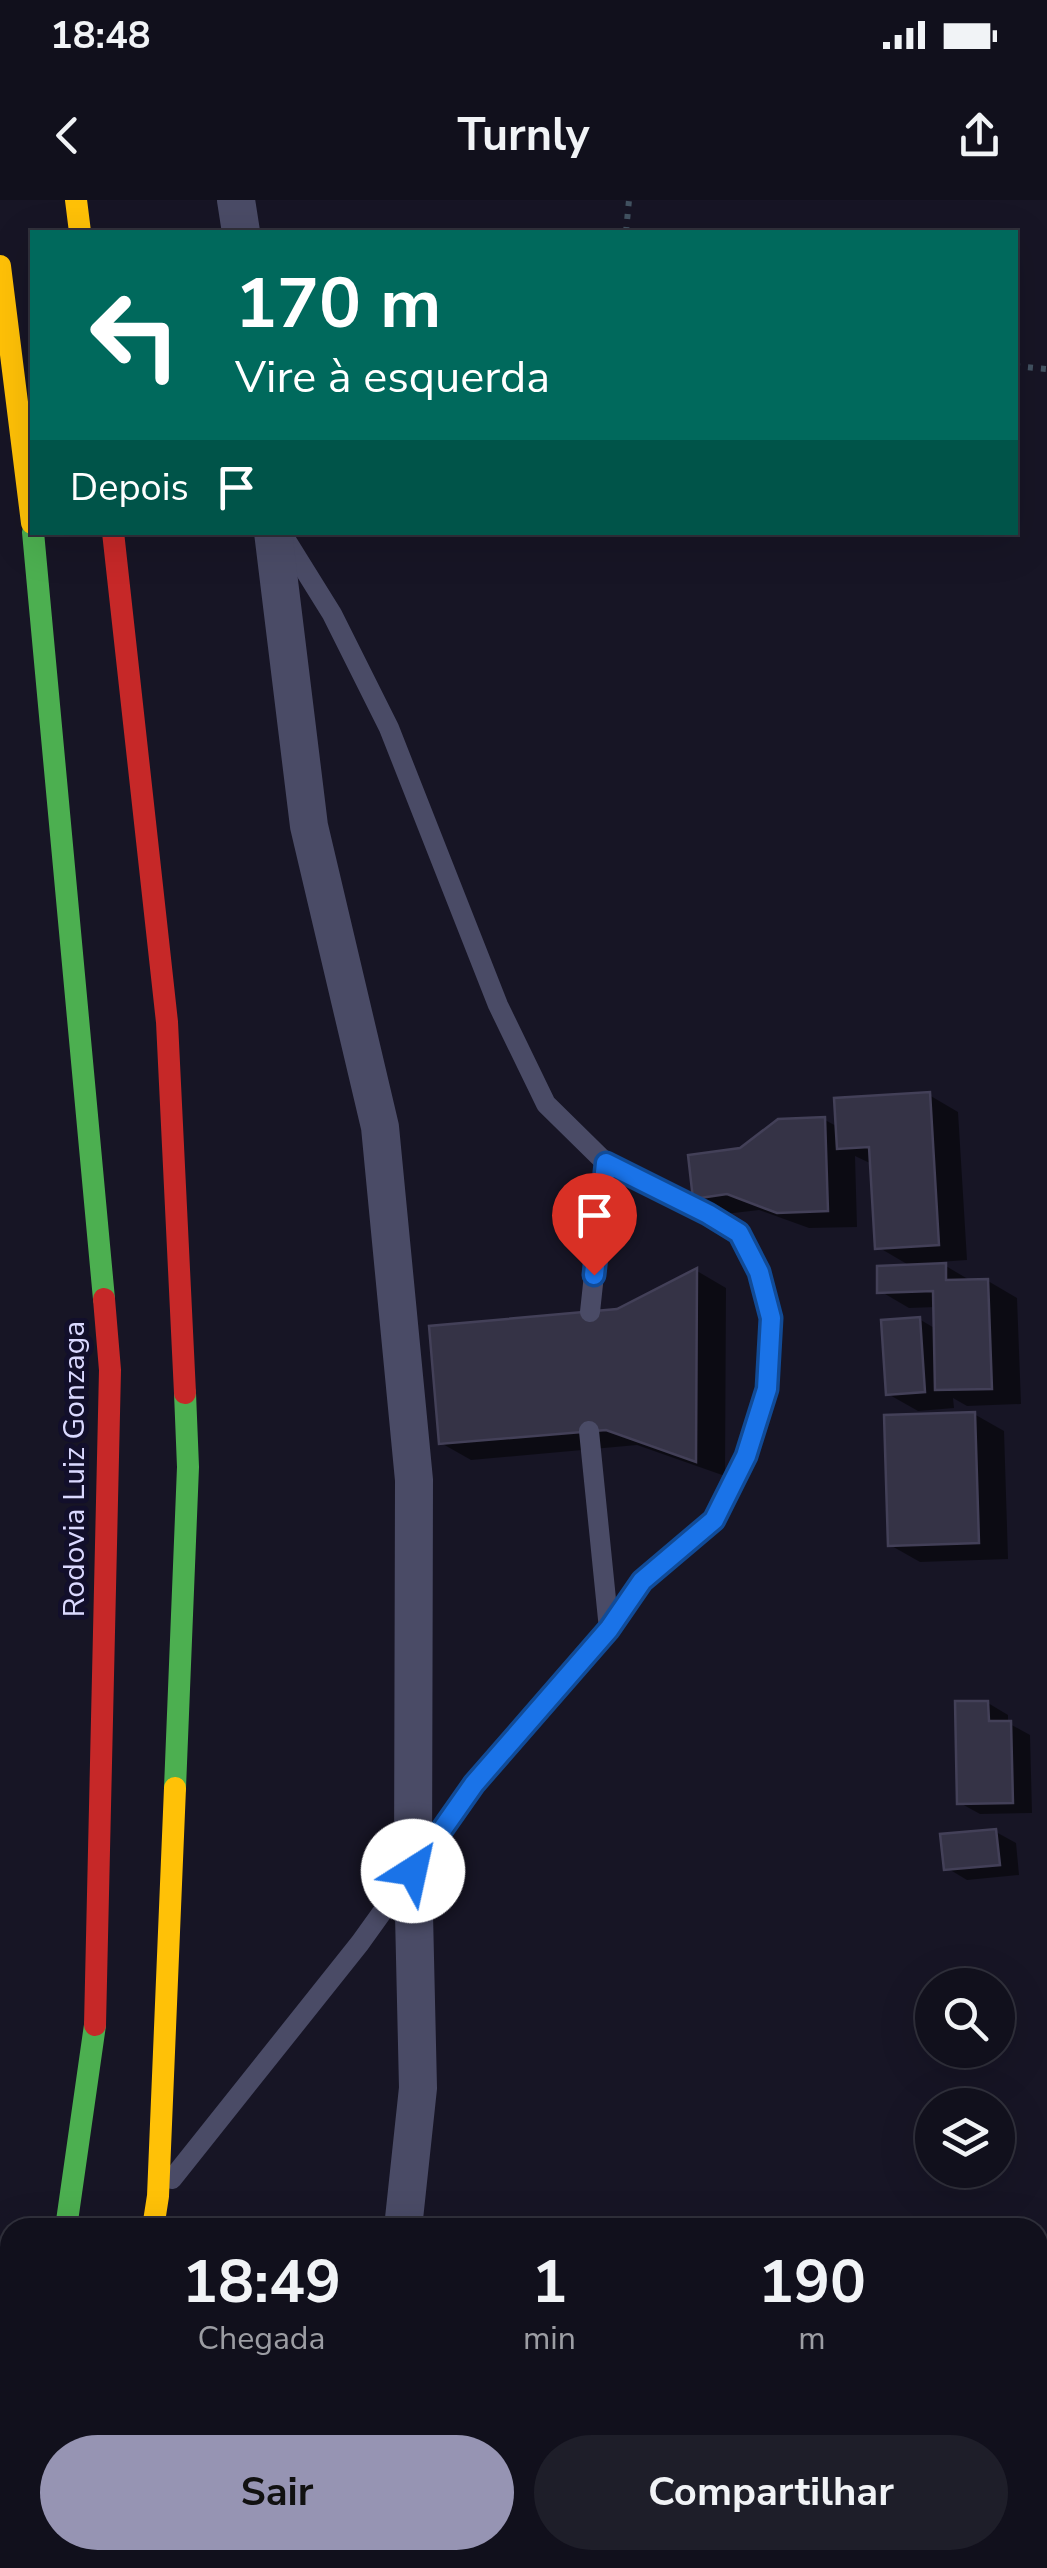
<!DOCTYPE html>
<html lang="pt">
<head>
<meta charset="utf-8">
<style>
	body { margin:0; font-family:"Nunito Sans",sans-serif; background:#1e1e29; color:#f1f3f6; height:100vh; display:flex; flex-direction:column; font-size:38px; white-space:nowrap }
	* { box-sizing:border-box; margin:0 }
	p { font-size:32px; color:#9c9da3 }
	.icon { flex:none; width:55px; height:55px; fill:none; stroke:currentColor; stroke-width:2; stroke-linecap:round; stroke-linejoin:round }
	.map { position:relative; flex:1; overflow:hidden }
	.sheet { position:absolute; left:0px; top:2018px; width:1048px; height:352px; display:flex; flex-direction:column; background:#11101c; border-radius:30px 30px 0 0; box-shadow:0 10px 40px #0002,0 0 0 2px #30303b }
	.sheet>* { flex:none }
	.hud { position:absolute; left:30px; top:30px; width:988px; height:305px; border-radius:0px; box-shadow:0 10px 40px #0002,0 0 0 2px #30303b; background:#00695c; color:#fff; overflow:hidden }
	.controls { position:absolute; left:915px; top:1768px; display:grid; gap:20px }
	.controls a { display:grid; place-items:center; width:100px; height:100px; border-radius:50%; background:#11101c; box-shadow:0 10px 40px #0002,0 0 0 2px #30303b; font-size:50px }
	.pin { position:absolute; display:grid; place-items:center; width:85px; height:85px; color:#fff; margin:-102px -42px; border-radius:50% 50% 50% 0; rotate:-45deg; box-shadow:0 0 10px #0007 }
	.pin .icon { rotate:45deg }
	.me { position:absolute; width:110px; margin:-55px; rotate:35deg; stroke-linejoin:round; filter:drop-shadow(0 0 8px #0008) }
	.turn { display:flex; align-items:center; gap:35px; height:210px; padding:0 40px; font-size:45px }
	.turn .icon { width:130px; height:130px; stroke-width:2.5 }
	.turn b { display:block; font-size:70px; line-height:85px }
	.then { display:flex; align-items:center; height:95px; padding:0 40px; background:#0003; gap:20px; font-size:38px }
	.eta { display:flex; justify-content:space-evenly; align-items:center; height:170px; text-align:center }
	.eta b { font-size:60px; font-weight:700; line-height:70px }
	.button { display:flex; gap:20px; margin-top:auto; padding:20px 40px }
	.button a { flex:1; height:115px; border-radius:60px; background:#9694b3; color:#111; font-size:40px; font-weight:700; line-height:115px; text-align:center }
	.button a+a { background:#1e1e29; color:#f1f3f6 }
	.status { display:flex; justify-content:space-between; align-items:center; height:70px; padding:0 50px; background:#11101c; direction:ltr }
	.status svg { height:28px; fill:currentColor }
	header { display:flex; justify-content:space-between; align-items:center; height:130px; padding:0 40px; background:#11101c; font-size:45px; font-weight:700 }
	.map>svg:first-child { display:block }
</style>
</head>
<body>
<div class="status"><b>18:48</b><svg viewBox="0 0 49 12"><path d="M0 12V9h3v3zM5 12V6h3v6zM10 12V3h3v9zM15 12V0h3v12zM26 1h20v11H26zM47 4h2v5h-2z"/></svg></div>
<header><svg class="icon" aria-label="back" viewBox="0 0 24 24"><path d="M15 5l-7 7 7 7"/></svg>Turnly<svg class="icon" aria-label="share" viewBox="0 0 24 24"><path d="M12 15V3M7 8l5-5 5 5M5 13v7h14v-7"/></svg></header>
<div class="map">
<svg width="1047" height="2368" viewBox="0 0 1047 2368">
	<rect width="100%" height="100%" fill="#171525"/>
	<g fill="#0007">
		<path d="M929 895 958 912 967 1060 939 1062 973 1082 988 1081 1017 1098 1021 1204 967 1206 953 1198 954 1208 918 1211 888 1194 919 1119 936 1129V1107L909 1108 880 1091 912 1067 878 1047 872 964 855 956 857 1027 809 1028 759 1010 725 1014 696 997 741 950 825 920 838 927Z"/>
		<path d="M697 1071 726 1088 725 1276 637 1245 471 1260 441 1243 617 1112Z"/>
		<path d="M974 1214 1004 1231 1008 1359 920 1362 890 1345Z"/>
		<path d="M988 1503 1008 1515V1523L1030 1535 1032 1613 980 1614 960 1603Z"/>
		<path d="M996 1632 1016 1643 1019 1675 967 1680 947 1668Z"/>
	</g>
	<g fill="#353346" stroke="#434058" stroke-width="2.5">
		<path d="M930 892 939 1045 875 1049 869 947 837 949 834 898Z"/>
		<path d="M825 917 828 1011 777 1013 727 994 693 999 688 955 740 948 778 919Z"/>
		<path d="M946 1063V1080L988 1079 992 1189 935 1190 933 1091 877 1093V1066Z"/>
		<path d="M697 1068 696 1262 606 1230 439 1244 429 1126 617 1109Z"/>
		<path d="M920 1117 925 1192 886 1195 881 1120Z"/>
		<path d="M975 1212 979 1343 888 1346 884 1215Z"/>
		<path d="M955 1501H988L989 1521H1011L1013 1603 957 1604Z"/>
		<path d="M996 1629 1000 1665 944 1670 940 1634Z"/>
	</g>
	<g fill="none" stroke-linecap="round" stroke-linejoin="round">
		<g stroke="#425261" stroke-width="6" stroke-dasharray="5 8" stroke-linecap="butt">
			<path d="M626 32 629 0"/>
			<path d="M1015 166 1047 169"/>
		</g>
		<g stroke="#4a4b66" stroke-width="20">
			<path d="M590 1112 606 963"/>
			<path d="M589 1231 609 1429"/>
			<path d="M172 1979 360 1743 474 1584 609 1429 642 1381 714 1320 747 1256 767 1189 771 1118 759 1072 739 1033 708 1014 606 963 546 904 498 805 389 528 332 414 281 332"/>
		</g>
		<g stroke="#4a4b66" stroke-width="38">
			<path d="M236 0 241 32"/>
			<path d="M273 332 309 626 380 927 414 1280 413 1671 418 1888 403 2028"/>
			<path d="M270 2368 273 2360"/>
		</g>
		<g stroke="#4caf50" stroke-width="22">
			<path d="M33 332 104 1099"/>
			<path d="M175 1588 188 1267 185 1193"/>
			<path d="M66 2028 95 1825"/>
			<path d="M96 2368 97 2360"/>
		</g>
		<g stroke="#ffc107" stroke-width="22">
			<path d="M76 0 80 32"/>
			<path d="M0 66 32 323"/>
			<path d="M153 2028 158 1996 175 1588"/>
			<path d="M19 2368 20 2360"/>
		</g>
		<g stroke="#c62828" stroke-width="22">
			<path d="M113 332 167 822 185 1193"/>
			<path d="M95 1825 110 1170 104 1099"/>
		</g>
	</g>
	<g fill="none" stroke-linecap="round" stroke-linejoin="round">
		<g stroke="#114b97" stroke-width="25">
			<path id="route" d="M413 1671 474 1584 609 1429 642 1381 714 1320 746 1256 767 1189 771 1118 759 1072 739 1033 708 1014 606 963 594 1075"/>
		</g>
		<use href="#route" stroke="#1a73e8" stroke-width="18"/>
	</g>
	<g text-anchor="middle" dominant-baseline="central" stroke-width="10" stroke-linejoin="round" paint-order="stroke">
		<g font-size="30" fill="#dad9ff" stroke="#120f2b">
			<text transform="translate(74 1269) rotate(-90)">Rodovia Luiz Gonzaga</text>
		</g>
	</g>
</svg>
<div class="controls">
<a><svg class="icon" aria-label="search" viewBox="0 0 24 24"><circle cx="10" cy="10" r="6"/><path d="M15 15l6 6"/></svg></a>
<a><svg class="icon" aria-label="layers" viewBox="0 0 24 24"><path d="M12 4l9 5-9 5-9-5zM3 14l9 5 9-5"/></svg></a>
</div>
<div class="pin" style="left:594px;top:1075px;background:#d93025"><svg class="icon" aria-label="arrive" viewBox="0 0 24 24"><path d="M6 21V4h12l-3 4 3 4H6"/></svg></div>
<svg class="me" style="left:413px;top:1671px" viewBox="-20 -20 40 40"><circle r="19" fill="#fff"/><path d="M0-13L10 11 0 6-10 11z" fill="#1a73e8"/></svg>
<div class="hud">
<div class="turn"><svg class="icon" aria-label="left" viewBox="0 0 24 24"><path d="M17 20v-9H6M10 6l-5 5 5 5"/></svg><div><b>170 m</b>Vire à esquerda</div></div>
<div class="then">Depois<svg class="icon" aria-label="arrive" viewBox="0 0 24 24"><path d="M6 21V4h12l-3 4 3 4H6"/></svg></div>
</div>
<section class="sheet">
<div class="eta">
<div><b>18:49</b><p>Chegada</p></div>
<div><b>1</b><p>min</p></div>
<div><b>190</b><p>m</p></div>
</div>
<div class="button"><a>Sair</a><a>Compartilhar</a></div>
</section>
</div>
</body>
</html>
